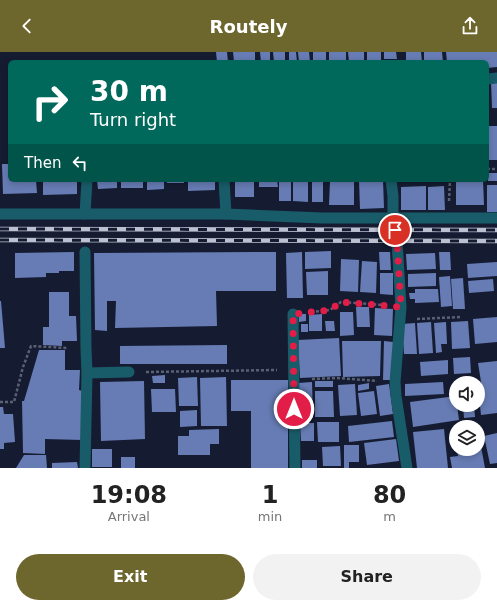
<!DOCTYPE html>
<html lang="en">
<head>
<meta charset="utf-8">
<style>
	body { margin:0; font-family:"DejaVu Sans",sans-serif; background:#f2f2f2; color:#222; height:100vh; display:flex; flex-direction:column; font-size:15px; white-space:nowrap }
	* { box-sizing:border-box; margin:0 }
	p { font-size:13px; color:#767676 }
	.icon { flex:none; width:22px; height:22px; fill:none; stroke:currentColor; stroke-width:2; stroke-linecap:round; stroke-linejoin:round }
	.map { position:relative; height:416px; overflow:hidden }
	.panel { display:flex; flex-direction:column; background:#fff; flex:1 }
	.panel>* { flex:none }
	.top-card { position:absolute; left:8px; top:8px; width:481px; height:122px; border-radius:6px; box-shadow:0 2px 6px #0003; background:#00695c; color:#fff; overflow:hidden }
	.fabs { position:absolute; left:449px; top:324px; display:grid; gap:8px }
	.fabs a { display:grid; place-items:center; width:36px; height:36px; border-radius:50%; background:#fff; box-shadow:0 2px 6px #0003; font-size:20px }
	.pin { position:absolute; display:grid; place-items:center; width:34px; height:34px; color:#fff; margin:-17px; border:2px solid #fff; border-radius:50%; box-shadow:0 1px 4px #0007 }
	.me { position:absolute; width:44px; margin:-22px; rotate:0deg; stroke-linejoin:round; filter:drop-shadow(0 0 3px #0008) }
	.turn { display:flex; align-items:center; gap:14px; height:84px; padding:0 16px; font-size:18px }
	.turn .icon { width:52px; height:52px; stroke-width:2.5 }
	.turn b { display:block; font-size:28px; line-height:34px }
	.then { display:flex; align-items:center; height:38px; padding:0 16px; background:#0003; gap:8px; font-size:15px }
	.eta { display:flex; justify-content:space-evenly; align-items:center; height:68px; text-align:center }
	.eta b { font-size:24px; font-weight:600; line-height:28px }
	.action { display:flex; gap:8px; margin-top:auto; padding:8px 16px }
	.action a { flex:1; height:46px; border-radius:24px; background:#6d662d; color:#fff; font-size:16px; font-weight:600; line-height:46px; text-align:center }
	.action a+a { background:#f2f2f2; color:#222 }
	header { display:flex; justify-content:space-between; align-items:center; height:52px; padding:0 16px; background:#6d662d; color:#fff; font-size:18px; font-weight:600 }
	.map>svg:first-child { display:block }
</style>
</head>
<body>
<header><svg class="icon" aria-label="back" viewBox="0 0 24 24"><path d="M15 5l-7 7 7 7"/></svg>Routely<svg class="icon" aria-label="share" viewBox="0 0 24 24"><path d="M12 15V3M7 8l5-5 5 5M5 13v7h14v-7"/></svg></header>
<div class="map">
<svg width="497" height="416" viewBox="0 0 497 416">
	<rect width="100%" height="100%" fill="#151c32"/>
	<g fill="#677cb4">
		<path d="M216 0H227L228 10H217Z"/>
		<path d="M233 0H255V8L234 9Z"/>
		<path d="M260 0H270V10H261Z"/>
		<path d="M273 0H285V10H274Z"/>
		<path d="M289 0H296L297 10H289Z"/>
		<path d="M298 0H309L310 10H299Z"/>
		<rect x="313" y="0" width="13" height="10"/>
		<rect x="329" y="0" width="17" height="10"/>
		<path d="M348 0H364V10H349Z"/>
		<rect x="367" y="0" width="14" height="10"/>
		<path d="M384 0H396L397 7H384Z"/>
		<path d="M406 0H421L422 10H406Z"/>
		<path d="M424 0H442L443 10H424Z"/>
		<path d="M446 0H497V15L487 16V10H447Z"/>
		<rect x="487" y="30" width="2" height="34"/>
		<path d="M491 30H497V56H492Z"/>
		<rect x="487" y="74" width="10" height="34"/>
		<path d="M2 112H10V128H36L37 141 3 142Z"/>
		<rect x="488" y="121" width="9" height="8"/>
		<path d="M43 128H77V142L43 143Z"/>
		<path d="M97 128H117V136L98 137Z"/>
		<rect x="121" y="128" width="22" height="8"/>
		<path d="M147 128H164V137L147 138Z"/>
		<rect x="167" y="128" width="17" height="3"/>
		<path d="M188 128H215V138L188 139Z"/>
		<rect x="235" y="128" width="19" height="17"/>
		<path d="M259 128H277L278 135H259Z"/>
		<rect x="279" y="128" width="12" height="21"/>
		<path d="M293 128H308V150L293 149Z"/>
		<rect x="312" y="128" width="11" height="22"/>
		<path d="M359 128H383L384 156 360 157Z"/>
		<path d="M413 128H444V129L413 130Z"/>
		<path d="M456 128H483L484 153H456Z"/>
		<path d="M330 129H354V153H329Z"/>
		<rect x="487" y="133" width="10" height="27"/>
		<path d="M426 134V158H401V135Z"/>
		<path d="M444 134 445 158H428V135Z"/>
		<path d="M331 199V216L305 217V200Z"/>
		<path d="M74 200V219H59V221H46V225L15 226V201Z"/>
		<path d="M276 200V239H216L217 274 115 276 116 249H107V279L95 278 94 201Z"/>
		<path d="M302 200 303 246H287L286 201Z"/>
		<path d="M379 200H390L391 218H380Z"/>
		<path d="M439 200H450L451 218H440Z"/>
		<path d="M435 201 436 217 407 218 406 202Z"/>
		<path d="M341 207 359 208 358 240 340 239Z"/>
		<path d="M362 209 377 210 376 241 360 240Z"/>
		<path d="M497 210V224L468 226 467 212Z"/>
		<path d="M328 219V243H307L306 220Z"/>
		<path d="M380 221H393V243L380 242Z"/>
		<path d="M436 221V234L408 235V222Z"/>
		<path d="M450 224 452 254 441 255 439 225Z"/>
		<path d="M463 226 465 257H453L451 227Z"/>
		<path d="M493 227 494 239 469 241 468 229Z"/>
		<path d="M415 237H438L439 250 415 251V247H410L409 241H415Z"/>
		<path d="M49 240H69V264H76L77 289H62V294L43 293V275H49Z"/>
		<path d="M0 249H1L5 296H0Z"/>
		<path d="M356 255H369L370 275H357Z"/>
		<path d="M375 256 393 257 392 284 374 283Z"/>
		<path d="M340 260H353L354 283 340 284Z"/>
		<path d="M299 262H306V269L299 270Z"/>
		<path d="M322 262V279H309V263Z"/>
		<path d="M497 265V290L475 292 473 267Z"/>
		<path d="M325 269H334L335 279H326Z"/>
		<path d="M468 269 470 296 452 297 451 270Z"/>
		<path d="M431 270 433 301 419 302 417 271Z"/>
		<path d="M446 270 447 292H441L442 300 436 301 434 271Z"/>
		<path d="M415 271 417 302H404L402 272Z"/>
		<rect x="301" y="272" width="7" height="8"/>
		<path d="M339 286 341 324 300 326 298 288Z"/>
		<path d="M342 289H381L380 324 343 325Z"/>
		<path d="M384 289 393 290V328H383Z"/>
		<path d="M227 293V312H120V294Z"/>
		<path d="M39 298H65V318H80L79 338 82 339V388L45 387V402L23 401 22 349H24Z"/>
		<path d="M470 305 471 321 454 322 453 306Z"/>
		<path d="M448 308V322L421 324 420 310Z"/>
		<path d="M497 309V361L481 363 478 336H482L478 311Z"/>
		<path d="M165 323V331H153L152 324Z"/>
		<path d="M197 325 198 354H179L178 326Z"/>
		<path d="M226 325 227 374H201L200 326Z"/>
		<path d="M231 328H288V416H251V359H231Z"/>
		<path d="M144 329 145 387 101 389 100 330Z"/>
		<rect x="315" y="329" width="18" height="6"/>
		<path d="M312 330 313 366H299L298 331Z"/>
		<path d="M443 330 444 342 405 344V332Z"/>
		<path d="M369 331V337L358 339V333Z"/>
		<path d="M355 332 357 363 340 364 338 333Z"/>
		<path d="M389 332 393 362 380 364 376 334Z"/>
		<path d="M151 337H175L176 360H152Z"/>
		<path d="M315 339H333L334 365H315Z"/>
		<path d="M374 339 377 362 361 364 358 341Z"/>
		<path d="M456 344V353H457L459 368 413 375 410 350Z"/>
		<path d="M463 353H474L475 365 464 366Z"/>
		<path d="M0 355H3L4 362H13L15 390 4 391V397H0Z"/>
		<path d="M197 358V374L180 375V359Z"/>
		<path d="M392 369 394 385 349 390 348 374Z"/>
		<path d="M317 370H339V390H318Z"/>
		<path d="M300 371H314V389H301Z"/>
		<path d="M219 377V392H210V403H178V384H189V378Z"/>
		<path d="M444 377 448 416H417L413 380Z"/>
		<path d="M497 381V411L490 412 484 384Z"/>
		<path d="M478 384H479L485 416H452L450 405 458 404 457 397H478Z"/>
		<path d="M396 387 399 409 367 413 364 391Z"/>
		<path d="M344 393H359V410H349V416H344Z"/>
		<path d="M340 394 341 414H323L322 395Z"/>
		<rect x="92" y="397" width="20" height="18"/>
		<path d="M24 403H46L47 416H16Z"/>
		<rect x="121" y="405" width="14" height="11"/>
		<rect x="302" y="408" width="15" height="8"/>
		<path d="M77 410 78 416H52V411Z"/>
	</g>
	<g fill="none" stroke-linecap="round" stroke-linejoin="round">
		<g stroke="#5a6074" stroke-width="2.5" stroke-dasharray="3 2" stroke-linecap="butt">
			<path d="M487 117H497"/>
			<path d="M449 149 450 128"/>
			<path d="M311 260 330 258 341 250 383 253"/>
			<path d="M417 267 461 265"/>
			<path d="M146 320 277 318"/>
			<path d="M312 327 338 326 377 329"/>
			<path d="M0 350H14L23 315 31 294 68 296"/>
		</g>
		<g stroke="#195c69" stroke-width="11">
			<path d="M487 27 497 26"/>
			<path d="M224 128 226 162"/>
			<path d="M391 128 393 144V166L397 189 401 255 395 330 396 344 407 416"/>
			<path d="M85 162 87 128"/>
			<path d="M293 262 295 416"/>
			<path d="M87 321 129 320"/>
			<path d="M85 416 87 321 86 297 85 200"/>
		</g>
		<path stroke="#195c69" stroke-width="11" d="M0 162H226L322 166H497"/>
		<g stroke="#bbc1d1" stroke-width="4.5">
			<g id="rail">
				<path d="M0 177 497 178"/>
				<path d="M0 188 497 189"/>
			</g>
		</g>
		<use href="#rail" stroke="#151c32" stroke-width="3" stroke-dasharray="9" stroke-linecap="butt"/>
	</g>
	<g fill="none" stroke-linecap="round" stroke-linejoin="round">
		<path stroke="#e11d48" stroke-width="7" stroke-dasharray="0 12.6" d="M294 357 293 262 330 258 341 250 401 255 397 189 395 178"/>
	</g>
</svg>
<div class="fabs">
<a><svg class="icon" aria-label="sound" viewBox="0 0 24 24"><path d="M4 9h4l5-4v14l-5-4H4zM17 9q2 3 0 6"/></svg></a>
<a><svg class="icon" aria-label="layers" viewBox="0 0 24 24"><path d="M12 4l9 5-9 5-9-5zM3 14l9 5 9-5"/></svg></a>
</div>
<div class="pin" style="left:395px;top:178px;background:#d93025"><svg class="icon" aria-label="arrive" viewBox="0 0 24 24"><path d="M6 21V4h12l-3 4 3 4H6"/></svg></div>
<svg class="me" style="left:294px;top:357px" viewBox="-20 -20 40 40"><circle r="17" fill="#e11d48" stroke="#fff" stroke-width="3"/><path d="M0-11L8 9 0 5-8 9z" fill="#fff"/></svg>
<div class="top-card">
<div class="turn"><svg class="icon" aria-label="right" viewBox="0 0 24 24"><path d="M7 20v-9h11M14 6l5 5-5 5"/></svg><div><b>30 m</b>Turn right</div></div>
<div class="then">Then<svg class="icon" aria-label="left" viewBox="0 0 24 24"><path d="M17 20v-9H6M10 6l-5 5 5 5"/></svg></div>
</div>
</div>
<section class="panel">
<div class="eta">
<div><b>19:08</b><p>Arrival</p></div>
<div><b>1</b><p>min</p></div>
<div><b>80</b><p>m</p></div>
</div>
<div class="action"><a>Exit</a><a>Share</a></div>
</section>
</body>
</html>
